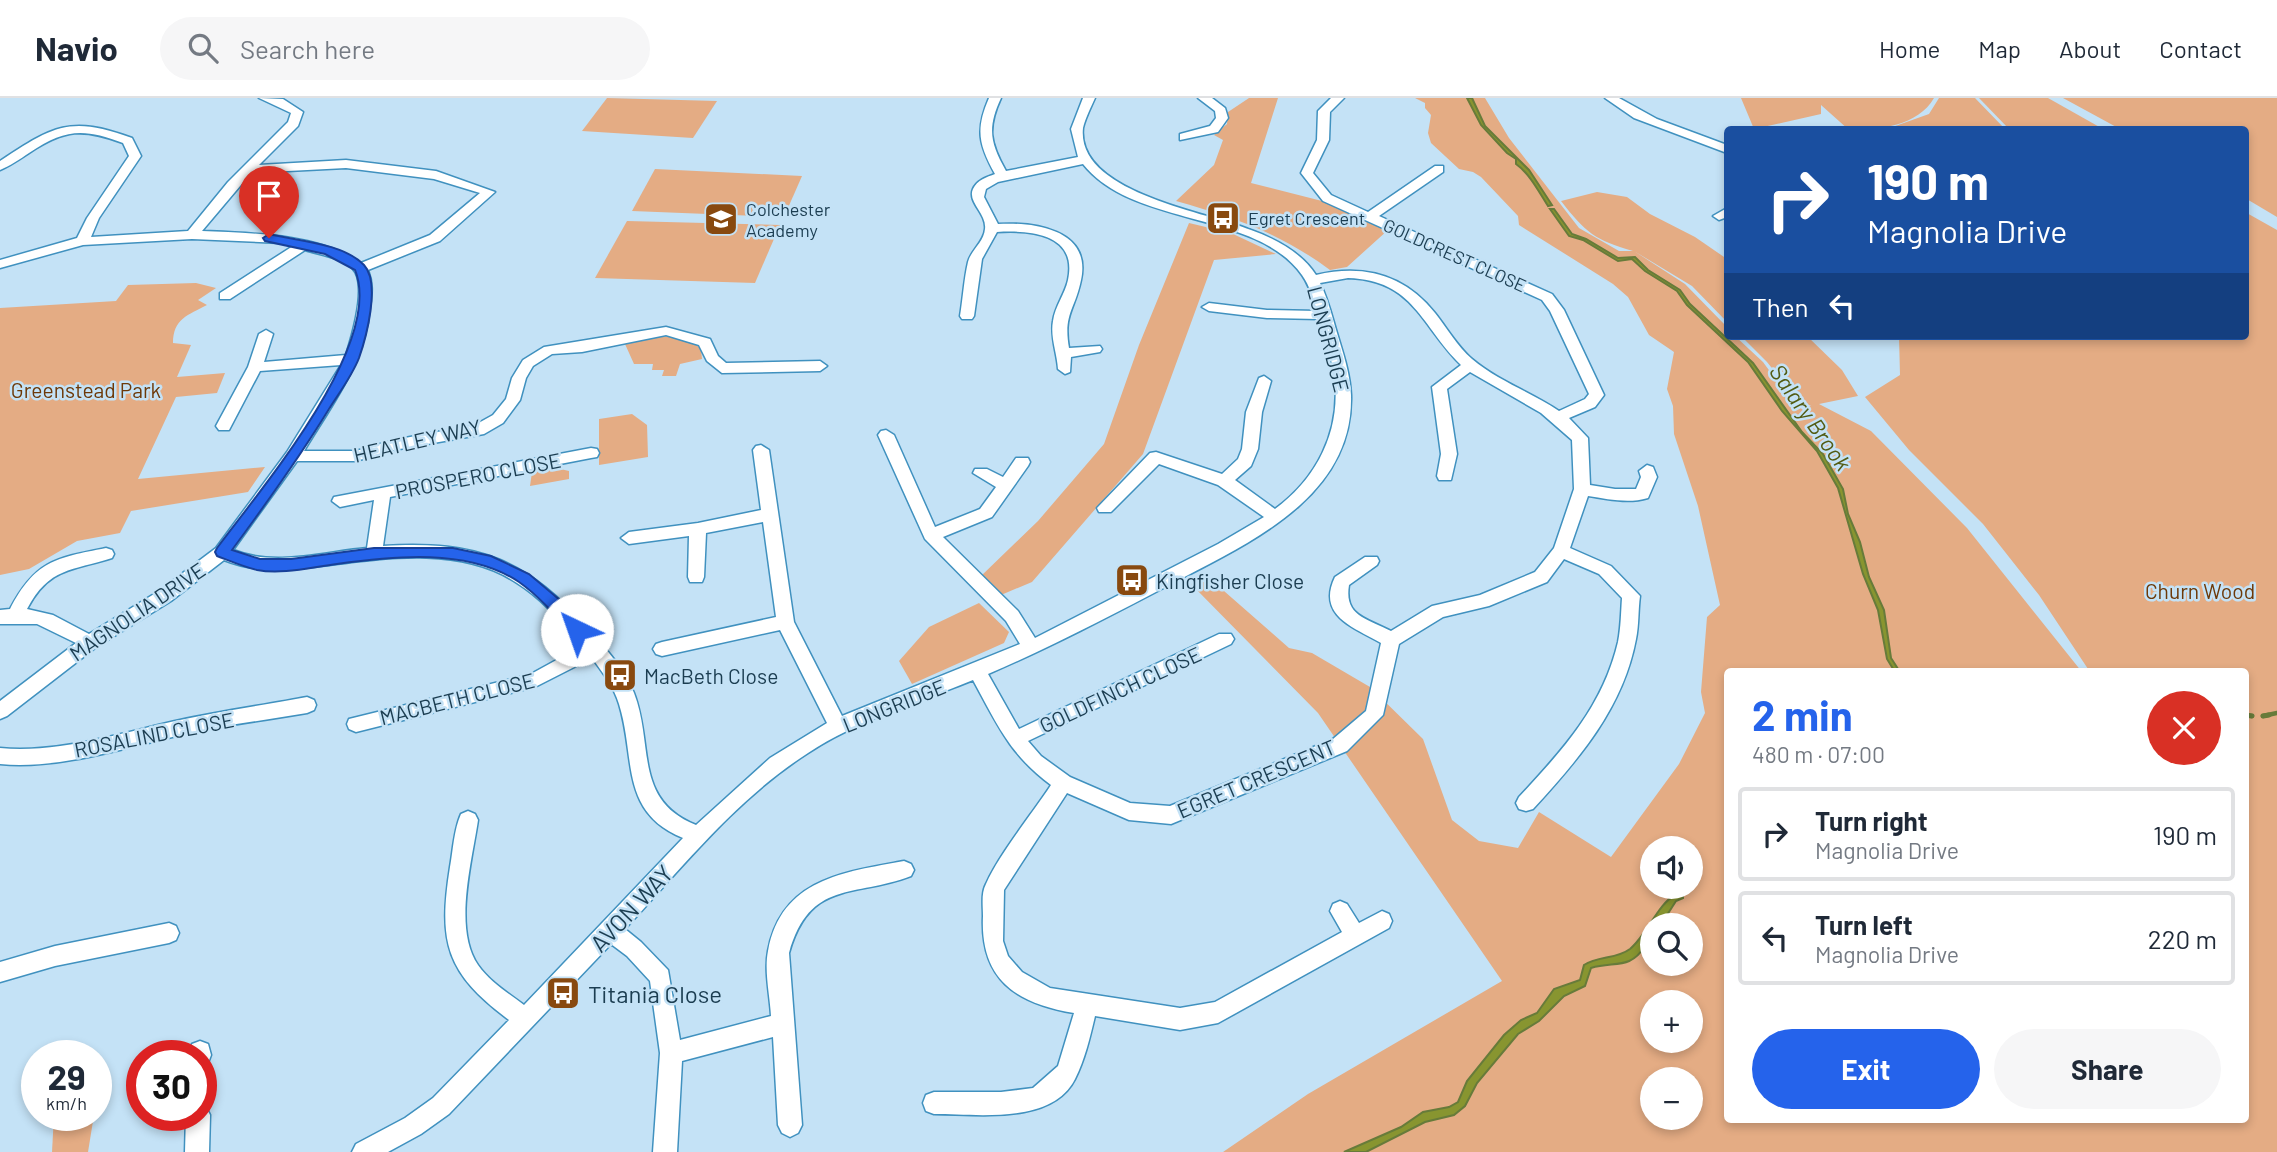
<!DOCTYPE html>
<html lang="en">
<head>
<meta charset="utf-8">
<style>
	body { margin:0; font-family:Barlow,sans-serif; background:#f6f6f7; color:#1f2937; height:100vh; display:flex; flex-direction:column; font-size:26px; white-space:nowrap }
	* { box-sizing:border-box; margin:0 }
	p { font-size:23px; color:#747a83 }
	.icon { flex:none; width:38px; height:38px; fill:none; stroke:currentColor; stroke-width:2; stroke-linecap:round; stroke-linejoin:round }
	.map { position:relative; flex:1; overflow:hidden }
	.panel { position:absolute; left:1724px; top:570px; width:525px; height:455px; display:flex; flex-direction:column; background:#fff; border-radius:7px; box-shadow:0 4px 10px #0003 }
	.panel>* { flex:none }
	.top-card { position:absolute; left:1724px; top:28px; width:525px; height:214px; border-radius:7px; box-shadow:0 4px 10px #0003; background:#1a4fa0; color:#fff; overflow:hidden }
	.buttons { position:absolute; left:1640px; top:738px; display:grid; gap:14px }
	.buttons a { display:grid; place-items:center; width:63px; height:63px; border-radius:50%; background:#fff; box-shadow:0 4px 10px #0003; font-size:35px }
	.speed { position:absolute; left:21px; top:942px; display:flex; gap:14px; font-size:35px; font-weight:700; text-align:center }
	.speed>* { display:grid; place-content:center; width:91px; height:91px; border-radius:50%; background:#fff; box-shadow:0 4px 10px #0003; line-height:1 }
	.speed small { font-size:18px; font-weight:400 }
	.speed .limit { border:10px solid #d22; background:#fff; color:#111 }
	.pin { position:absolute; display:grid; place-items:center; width:60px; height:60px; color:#fff; margin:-72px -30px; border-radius:50% 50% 50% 0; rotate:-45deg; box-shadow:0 0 7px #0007 }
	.pin .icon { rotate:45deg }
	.me { position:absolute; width:77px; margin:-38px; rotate:318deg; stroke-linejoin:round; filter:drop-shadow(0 0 5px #0008) }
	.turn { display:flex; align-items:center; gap:24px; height:147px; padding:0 28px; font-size:32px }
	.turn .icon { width:91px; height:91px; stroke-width:2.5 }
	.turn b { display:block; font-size:49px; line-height:60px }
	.then { display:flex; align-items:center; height:66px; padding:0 28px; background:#0003; gap:14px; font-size:26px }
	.round { display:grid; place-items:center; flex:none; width:74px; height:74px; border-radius:37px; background:#f6f6f7 }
	.summary { display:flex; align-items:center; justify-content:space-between; height:119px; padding:0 28px }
	h1 { font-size:42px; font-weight:700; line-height:52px; color:#2563eb }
	.primary-button { display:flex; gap:14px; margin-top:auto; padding:14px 28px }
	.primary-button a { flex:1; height:80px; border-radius:42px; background:#2563eb; color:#fff; font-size:28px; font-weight:700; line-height:80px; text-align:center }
	.primary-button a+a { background:#f6f6f7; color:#1f2937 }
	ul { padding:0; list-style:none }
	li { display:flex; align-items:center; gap:21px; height:94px; margin:0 14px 10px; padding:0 14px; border:4px solid #e0e1e3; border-radius:7px }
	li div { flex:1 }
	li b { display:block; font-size:26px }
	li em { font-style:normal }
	header { display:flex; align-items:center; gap:42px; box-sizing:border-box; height:98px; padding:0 35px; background:#fff; border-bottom:2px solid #e0e1e3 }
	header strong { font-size:33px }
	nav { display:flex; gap:38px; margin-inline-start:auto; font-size:24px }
	.search { width:490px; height:63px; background:#f6f6f7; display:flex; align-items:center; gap:18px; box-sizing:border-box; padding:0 24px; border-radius:38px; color:#747a83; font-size:26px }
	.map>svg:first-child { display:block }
</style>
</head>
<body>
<header>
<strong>Navio</strong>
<div class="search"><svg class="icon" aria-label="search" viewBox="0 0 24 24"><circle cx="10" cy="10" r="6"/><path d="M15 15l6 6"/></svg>Search here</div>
<nav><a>Home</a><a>Map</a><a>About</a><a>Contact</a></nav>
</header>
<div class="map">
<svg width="2277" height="1054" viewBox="0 0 2277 1054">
	<rect width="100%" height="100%" fill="#c4e2f6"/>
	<g fill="#e4ac84" fill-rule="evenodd">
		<path d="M607 0 717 3 693 40 582 33Z"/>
		<path d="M1249 0H1278L1251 85 1322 103 1388 132 1347 169 1330 172C1280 135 1236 120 1176 103L1214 67 1223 42 1214 37 1227 26 1228 14Z"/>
		<path d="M1415 0H1485L1509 40 1579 130 1619 153H1633C1595 142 1586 135 1561 103L1597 94 1627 99 1650 116 1695 139 1727 161V224L1692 188 1634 153 1685 186 1727 229V238H1735L1763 264 1790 301 1803 312 1811 307 1802 308 1767 264 1741 238H1807L1842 272 1858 298 1819 306 1871 333 1967 430 2082 574H1727V1022H2245V574H2090L2039 497 1983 426 1909 352 1865 299 1900 277 1899 238H2245V114L2277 132V1054H1223L1308 996 1502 883 1318 615 1191 486 1208 479 1289 550 1312 555 1370 589 1423 641 1452 722 1479 743 1518 750 1539 714 1611 759 1679 666 1705 615 1701 594 1707 519 1720 507 1698 408 1674 336 1673 308 1667 291 1674 254 1649 237 1628 199 1613 186 1519 127 1518 118 1481 79 1473 74 1459 71 1431 45 1428 35 1431 17 1425 10V5ZM1652 751H1690V789H1652ZM1652 828H1690V866H1652ZM1652 905H1690V943H1652ZM1652 982H1690V1020H1652Z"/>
		<path d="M1741 0H1934C1918 28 1879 32 1849 32L1821 7V16L1754 31Z"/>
		<path d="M1939 0H1975L2005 31H1887L1929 16Z"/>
		<path d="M1979 0H2048L2103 31H2009Z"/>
		<path d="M2063 0H2277V119L2245 100V32L2120 31Z"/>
		<path d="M655 71 802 78 784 119 632 113Z"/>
		<path d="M627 123 780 127 755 185 595 180Z"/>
		<path d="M1189 125 1231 135 1276 156 1214 162 1143 356 1032 484 1001 497 980 479 1038 423 1104 346 1139 247Z"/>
		<path d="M196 185 216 190 198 202 207 207C188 217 173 221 173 245L191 247 177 279 225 275 217 295 176 299 138 381 265 369 248 394 131 413 120 435 77 443 29 471 0 477V210L116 203 128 187Z"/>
		<path d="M651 239C668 238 688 238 701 251L702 261 680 266 676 278H662L664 272H652L653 266H634L625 246 627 243Z"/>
		<path d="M632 316 647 327 648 359 599 367V321Z"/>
		<path d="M556 370 569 373V381L530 388 532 374Z"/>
		<path d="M979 505 1009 534 1004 545 912 586 899 563 929 529Z"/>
		<path d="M54 1017H94L88 1054H52Z"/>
	</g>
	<g fill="#889530" stroke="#677b3a" stroke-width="2">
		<path d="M1467 0H1472L1485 28 1529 72 1552 107 1548 108C1539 94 1529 75 1516 66V61L1507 55 1481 27Z"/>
		<path d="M1550 111H1554L1572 136 1586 141 1618 160 1635 159 1648 172 1680 192 1690 206 1753 265 1802 334 1823 356 1843 391 1848 416 1860 444 1869 479 1884 512 1891 560 1900 574H1895L1887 561 1878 512 1863 476 1838 390 1817 353 1782 313 1748 264 1687 207 1677 193 1645 173 1632 161 1618 163 1583 142 1569 138Z"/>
		<path d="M1675 789H1683V800L1676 803 1660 828H1652C1652 838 1651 840 1645 848 1630 872 1615 863 1591 870L1585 888 1564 898 1539 923 1518 936 1477 985 1465 1008 1454 1017 1425 1024 1366 1054H1344L1401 1029 1423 1014 1449 1009 1458 1004 1467 983 1504 937 1521 922 1537 915 1554 891 1580 882 1584 867C1598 858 1617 861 1630 851 1647 837 1658 806 1675 797Z"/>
	</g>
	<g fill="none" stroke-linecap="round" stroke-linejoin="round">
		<g stroke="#677b3a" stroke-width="4.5">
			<path d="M2245 617 2252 618"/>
			<path d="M2263 618 2277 615"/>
		</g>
		<g stroke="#677b3a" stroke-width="5">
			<path d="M2245 617 2252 618"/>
			<path d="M2263 618 2269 617"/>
		</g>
		<g stroke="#4091bf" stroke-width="3">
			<g id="minor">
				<path d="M259 0 283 1 303 14 298 28 259 67 346 62 436 73 495 94 440 143 368 172C373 185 372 195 370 209 365 265 332 306 304 353H356L394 342 475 327 493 317 506 301 512 280 523 262 544 249 666 229 710 241 718 258 726 265 820 263 827 268 820 273 722 275 707 263 699 247 666 237 582 254 552 256 533 268 526 280 520 302 503 325 484 336 394 352 356 363H297L233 452C275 469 323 454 367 450L374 402 340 409 332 403 334 399 591 350 597 351 599 355 597 359 591 360 390 399 383 448C479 442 528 462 591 534 607 552 625 572 634 595 654 646 633 702 696 727L770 660 827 625 780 532 662 558 656 556 653 551 656 546 662 544 776 519 763 424 706 435 704 479 702 484H690L688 479 689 438 629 446 621 440 629 434 698 425 761 412 753 352 756 348 761 347 769 352 794 524 842 618 1020 546 1006 523 925 441 878 337 881 333 886 332 894 337 935 429 980 411 996 389 973 375 975 371H987L1003 379 1016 360H1028L1030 364 1028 368 992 419 943 439 1018 513 1035 540 1218 446 1264 419 1218 387 1159 366 1111 414H1099L1097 410 1150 355 1156 354 1222 376 1238 361 1242 351 1246 314 1259 280 1264 278 1271 283 1262 314 1258 351 1251 368 1235 382 1275 411C1316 381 1340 335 1335 284 1333 263 1325 242 1319 221L1267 220 1209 213 1202 209 1209 205 1267 212 1317 213C1313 201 1310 188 1302 177 1256 112 1134 130 1083 66L998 84 986 91 984 99 998 126C1033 124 1092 131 1081 182 1075 212 1063 216 1069 250L1100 248 1102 251 1100 254 1071 259 1070 274 1065 276 1058 271C1057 255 1050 239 1053 223 1055 208 1065 196 1068 182 1078 135 1029 132 997 134L982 161 974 218 972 221H962L960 218C963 200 964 181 968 164 971 152 984 144 985 131 987 116 967 104 973 91 977 82 987 79 995 76 979 47 975 32 989 0H1001C987 30 990 45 1006 73L1078 59 1071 31 1083 0H1095C1091 9 1085 21 1083 30 1076 95 1208 114 1251 132 1276 141 1302 155 1316 177 1363 166 1404 176 1435 215 1447 230 1457 248 1472 261 1498 283 1531 294 1559 313L1585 301 1589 296 1550 213 1542 202 1323 103 1301 75 1317 42 1318 13 1331 0H1344L1330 14 1329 42 1313 75 1331 97 1368 114 1435 68H1443V74L1379 118 1552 196 1564 212 1604 297 1595 309 1569 320 1588 340 1590 387 1615 391H1636L1641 379 1639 373 1647 367 1653 369 1657 379 1648 400C1628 406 1608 401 1588 398L1570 450 1611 468 1640 498C1638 512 1639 527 1636 541 1623 610 1579 661 1533 711L1526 713 1519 711 1516 705 1519 699C1563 652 1603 608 1618 544 1621 529 1621 514 1622 500L1599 476 1564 461 1547 484 1489 508 1443 519 1399 546 1383 617 1347 653 1171 726 1129 722 1067 695 1004 792 1003 843 1008 858 1022 874 1050 890 1180 910 1215 904 1342 834 1330 813 1333 806 1340 803 1347 806 1359 825 1382 813 1389 816 1392 823 1389 830 1218 925 1180 932 1095 918C1090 939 1085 961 1075 981 1052 1027 977 1016 934 1016L926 1013 923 1005 926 997 934 994H1001L1033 990 1058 968 1074 915C1015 905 980 881 983 818 983 808 981 795 986 786 1000 755 1032 716 1051 687 1010 657 997 626 973 582 917 605 858 622 808 655 736 701 682 770 625 831L641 844 668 872 680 942 771 918C770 898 764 873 768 853 781 781 844 774 904 763L911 766 914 772 911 778C854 800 810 781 789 855L802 1027 798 1035 790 1039 782 1035 778 1027 773 939 682 963 677 1054H653L660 955 650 883 627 858 611 846 449 1016 421 1036 388 1054H352L356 1046 405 1020 433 1000 509 922C446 875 438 845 450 769 453 752 454 731 461 716L468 713 475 716 478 722C472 763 453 831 478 867 490 884 508 895 524 907L683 740C619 714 636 660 619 606 614 589 603 575 592 560L535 589 356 634 349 631 347 626 349 621 531 576 582 548C563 526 543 501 517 485 463 449 390 459 329 467 293 472 259 476 224 462L171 503 95 550 7 618 0 621V603L76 545 37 526H0V512L10 511C35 463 55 460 106 450L112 452 114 456 112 460C72 473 49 469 27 511L53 517 89 536 159 493 216 450 287 354 341 267 260 273 229 332H219L216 328 248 269 259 236 266 232 273 236 264 264 346 257C352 238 368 185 352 170 340 159 321 157 305 152L230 201H220V195L293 148 282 145 192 141 83 147 0 170V162L77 140 87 120 129 58 123 45C83 30 65 31 29 55 20 61 10 68 0 72V63C53 28 70 17 132 40L141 58 99 120 91 139 188 133 228 84 288 24 291 15ZM346 70 434 81 480 95 430 137 361 165C320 136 251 135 202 133L251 75ZM1348 180C1414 182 1421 228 1461 267L1432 289 1441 356 1437 378 1439 382H1451L1457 356 1447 291 1470 274 1541 315 1572 342 1574 391 1554 450 1535 474 1480 497 1432 508 1391 533C1366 520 1344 518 1349 487L1377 467 1379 463 1377 459H1365L1335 479C1316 518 1355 530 1381 545L1366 613 1333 641 1170 708 1130 705 1070 679 1041 658 1028 643 1231 546 1234 541 1231 536H1219L1019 631 988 576C1051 549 1112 517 1173 485 1249 445 1354 399 1351 297 1350 275 1343 255 1337 235 1332 218 1328 201 1320 185Z"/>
				<path d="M1198 0H1212L1225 10 1228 20 1218 34 1180 42V36L1210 28 1216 20 1215 13Z"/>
				<path d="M1605 0H1619L1657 21 1727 47V55L1634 20Z"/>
				<path d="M1727 110V119L1719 122 1713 118Z"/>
				<path d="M307 599 314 602 316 607 314 612 307 615C266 622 225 627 185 636 128 649 58 672 0 666V650C57 656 124 634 180 622 222 613 265 607 307 599Z"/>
				<path d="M169 825 176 828 179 835 176 842 169 845 55 868 0 884V864L55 848Z"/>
				<path d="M200 943 208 946 211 957 208 965 201 968V957H189L192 946Z"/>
				<path d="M201 1007 206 1009 210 1017 209 1054H185L186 1017H201Z"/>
			</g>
		</g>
		<use href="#minor" fill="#fff" fill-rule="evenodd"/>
	</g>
	<path fill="#2563eb" stroke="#184099" stroke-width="2" d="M269 136C297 143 343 145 364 167 381 185 366 240 359 260 352 278 339 295 329 311 299 360 266 406 232 452L260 461H291L374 450H453L491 458 529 476 567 508 585 532 583 536H572C556 518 539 498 519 484 468 450 394 458 337 466 312 469 282 477 257 472 244 469 230 463 217 458L215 454 217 450C260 392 385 246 355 172L325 156 265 143 263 140Z"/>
	<defs>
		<g id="bus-square" transform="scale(1.75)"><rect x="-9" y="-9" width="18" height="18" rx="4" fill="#88490f" stroke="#c4e2f6"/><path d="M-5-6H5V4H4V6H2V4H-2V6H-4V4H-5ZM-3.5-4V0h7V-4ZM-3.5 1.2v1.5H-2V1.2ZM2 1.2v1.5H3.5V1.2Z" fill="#fff"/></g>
		<g id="school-square" transform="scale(1.75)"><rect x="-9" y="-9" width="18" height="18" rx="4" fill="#88490f" stroke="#c4e2f6"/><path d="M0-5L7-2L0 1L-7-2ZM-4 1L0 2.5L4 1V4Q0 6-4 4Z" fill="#fff"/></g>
	</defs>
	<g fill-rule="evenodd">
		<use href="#bus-square" x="1223" y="120"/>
		<use href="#school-square" x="721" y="121"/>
		<use href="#bus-square" x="1132" y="482"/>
		<use href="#bus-square" x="620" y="577"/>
		<use href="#bus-square" x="563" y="895"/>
	</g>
	<g text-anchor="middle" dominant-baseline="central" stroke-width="5" stroke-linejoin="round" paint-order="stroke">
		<g font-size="18" fill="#1b3d51" stroke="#c4e2f6" text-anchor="start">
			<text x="746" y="111">Colchester<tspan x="746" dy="21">Academy</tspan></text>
			<text x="1248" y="120">Egret Crescent</text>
		</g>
		<g font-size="18" fill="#1b3d51" stroke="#c4e2f6">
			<text transform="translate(1455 157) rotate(24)">GOLDCREST CLOSE</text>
		</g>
		<g font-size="21" fill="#1b3d51" stroke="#c4e2f6">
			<text transform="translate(1329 241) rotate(75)">LONGRIDGE</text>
			<text transform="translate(417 342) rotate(-13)">HEATLEY WAY</text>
			<text transform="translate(478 377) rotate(-11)">PROSPERO CLOSE</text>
			<text transform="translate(137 513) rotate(-34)">MAGNOLIA DRIVE</text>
			<text transform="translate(1120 591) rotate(-25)">GOLDFINCH CLOSE</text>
			<text transform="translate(457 600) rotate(-14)">MACBETH CLOSE</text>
			<text transform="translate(894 607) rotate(-22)">LONGRIDGE</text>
			<text transform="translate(154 636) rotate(-11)">ROSALIND CLOSE</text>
			<text transform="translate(1256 680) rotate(-23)">EGRET CRESCENT</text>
		</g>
		<g font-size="21" fill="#6d3908" stroke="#c4e2f6">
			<text x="86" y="291">Greenstead Park</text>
			<text x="2200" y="492">Churn Wood</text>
		</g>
		<g font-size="21" fill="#1b3d51" stroke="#c4e2f6" text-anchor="start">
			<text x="1156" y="482">Kingfisher Close</text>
			<text x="644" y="577">MacBeth Close</text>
		</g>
		<g font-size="23" font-style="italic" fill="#525b13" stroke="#c4e2f6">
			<text transform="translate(1811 319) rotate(55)">Salary Brook</text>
		</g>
		<g font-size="24" fill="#1b3d51" stroke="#c4e2f6">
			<text transform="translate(631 810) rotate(-47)">AVON WAY</text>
		</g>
		<g font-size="24" fill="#1b3d51" stroke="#c4e2f6" text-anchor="start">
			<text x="588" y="895">Titania Close</text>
		</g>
	</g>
</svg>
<div class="buttons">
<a><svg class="icon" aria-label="sound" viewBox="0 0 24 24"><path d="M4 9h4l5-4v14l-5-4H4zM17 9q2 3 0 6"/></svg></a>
<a><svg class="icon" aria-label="search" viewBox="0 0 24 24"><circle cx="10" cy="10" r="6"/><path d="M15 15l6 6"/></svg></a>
<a>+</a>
<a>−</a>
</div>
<div class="speed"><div>29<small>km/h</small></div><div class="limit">30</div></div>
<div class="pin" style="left:269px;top:140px;background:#d93025"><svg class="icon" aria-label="arrive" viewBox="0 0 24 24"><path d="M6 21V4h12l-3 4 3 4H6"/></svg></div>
<svg class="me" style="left:577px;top:532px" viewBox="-20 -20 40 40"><circle r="19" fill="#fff"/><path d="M0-13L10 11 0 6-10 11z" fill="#2563eb"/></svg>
<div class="top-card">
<div class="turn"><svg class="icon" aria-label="right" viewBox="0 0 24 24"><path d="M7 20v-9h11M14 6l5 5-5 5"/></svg><div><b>190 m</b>Magnolia Drive</div></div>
<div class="then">Then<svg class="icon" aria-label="left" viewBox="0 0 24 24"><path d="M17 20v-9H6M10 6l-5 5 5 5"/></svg></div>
</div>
<section class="panel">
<div class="summary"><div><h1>2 min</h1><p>480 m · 07:00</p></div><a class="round" style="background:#d93025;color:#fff"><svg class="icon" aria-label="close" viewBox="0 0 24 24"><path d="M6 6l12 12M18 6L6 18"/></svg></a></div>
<ul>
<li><svg class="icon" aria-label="right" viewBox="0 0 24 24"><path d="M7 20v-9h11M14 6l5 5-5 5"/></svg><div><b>Turn right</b><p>Magnolia Drive</p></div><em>190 m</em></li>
<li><svg class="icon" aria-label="left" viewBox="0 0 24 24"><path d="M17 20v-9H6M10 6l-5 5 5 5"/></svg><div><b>Turn left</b><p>Magnolia Drive</p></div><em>220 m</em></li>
</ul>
<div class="primary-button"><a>Exit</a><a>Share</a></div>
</section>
</div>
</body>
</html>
